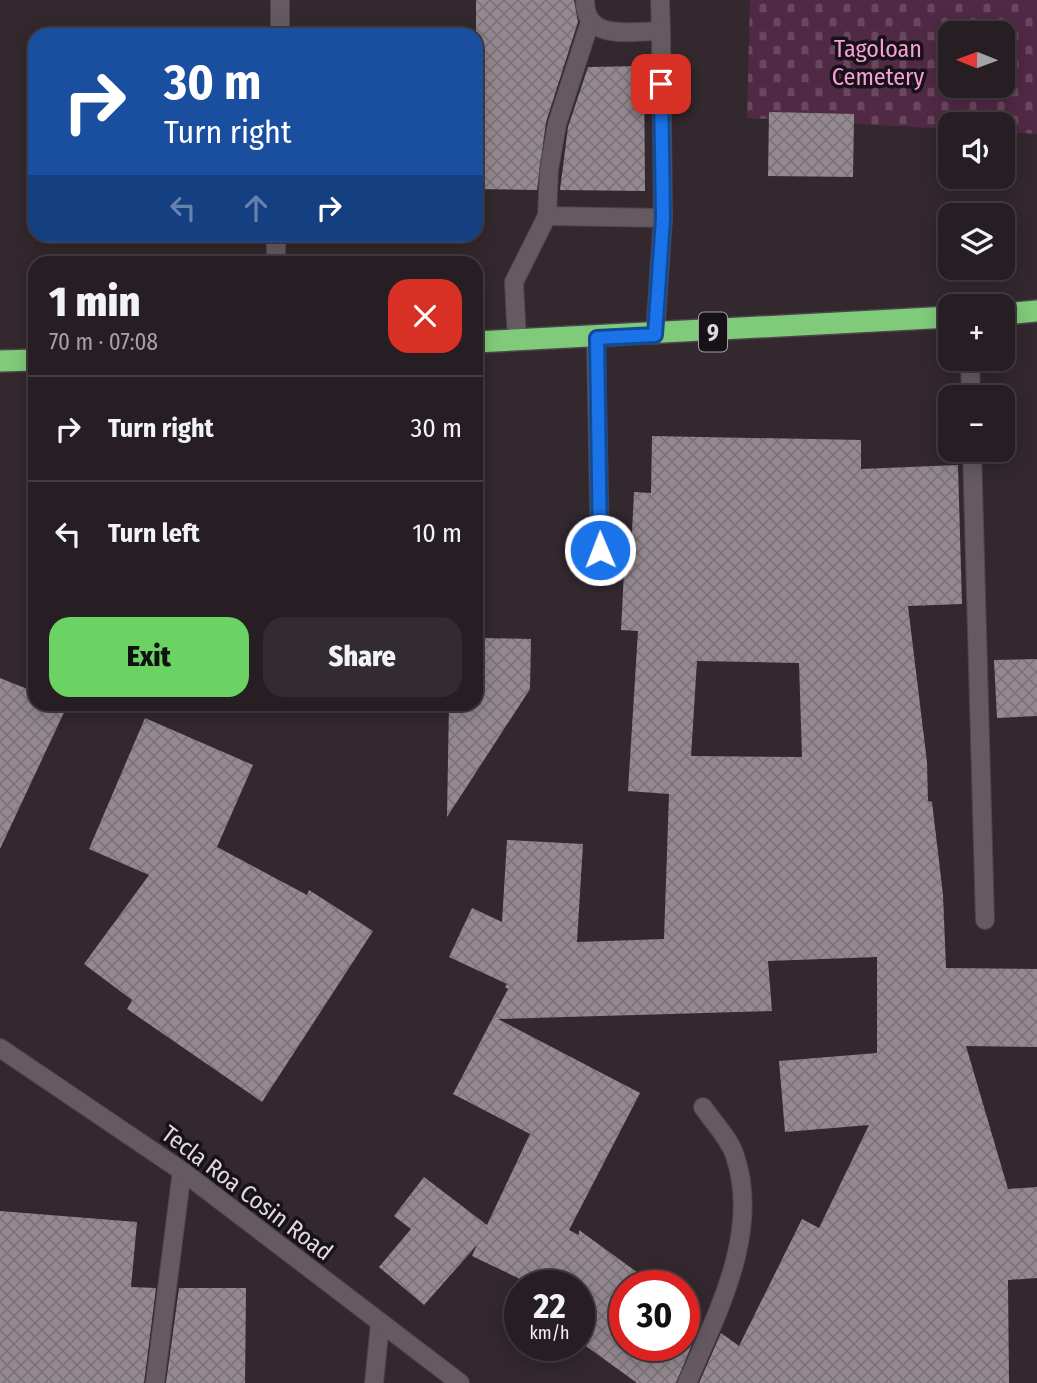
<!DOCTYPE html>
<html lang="en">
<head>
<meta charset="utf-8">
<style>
	body { margin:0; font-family:"Fira Sans Condensed",sans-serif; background:#322b2f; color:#f1f3f6; height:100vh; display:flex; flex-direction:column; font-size:26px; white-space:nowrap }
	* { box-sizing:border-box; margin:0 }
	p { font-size:23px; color:#a4a2a5 }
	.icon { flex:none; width:38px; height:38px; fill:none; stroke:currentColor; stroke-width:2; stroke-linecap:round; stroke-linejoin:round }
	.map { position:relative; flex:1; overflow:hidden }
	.panel { position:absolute; left:28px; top:256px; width:455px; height:455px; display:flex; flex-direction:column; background:#261e22; border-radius:21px; box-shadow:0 4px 18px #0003,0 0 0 2px #423c40 }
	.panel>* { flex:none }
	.banner { position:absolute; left:28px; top:28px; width:455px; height:214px; border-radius:21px; box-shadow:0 4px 18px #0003,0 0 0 2px #423c40; background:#1a4fa0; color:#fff; overflow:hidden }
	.needle { width:46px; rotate:271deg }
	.buttons { position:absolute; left:938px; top:21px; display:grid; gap:14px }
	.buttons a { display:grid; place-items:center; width:77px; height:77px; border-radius:14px; background:#261e22; box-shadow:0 4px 18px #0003,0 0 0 2px #423c40; font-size:35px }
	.speed { position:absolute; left:504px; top:1270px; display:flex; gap:14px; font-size:35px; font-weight:700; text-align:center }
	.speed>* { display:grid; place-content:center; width:91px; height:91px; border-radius:50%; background:#261e22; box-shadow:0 4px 18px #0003,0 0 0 2px #423c40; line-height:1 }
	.speed small { font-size:18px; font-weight:400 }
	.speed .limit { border:10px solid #d22; background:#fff; color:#111 }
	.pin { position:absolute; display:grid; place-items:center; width:60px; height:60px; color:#fff; margin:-30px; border-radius:14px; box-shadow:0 4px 10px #0006 }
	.me { position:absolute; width:77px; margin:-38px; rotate:359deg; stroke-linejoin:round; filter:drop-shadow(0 0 5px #0008) }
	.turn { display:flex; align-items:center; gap:24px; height:147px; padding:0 21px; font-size:32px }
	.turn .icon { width:91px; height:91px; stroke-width:2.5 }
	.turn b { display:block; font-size:49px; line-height:60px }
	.lanes { display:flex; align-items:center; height:66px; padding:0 21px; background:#0003; justify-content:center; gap:35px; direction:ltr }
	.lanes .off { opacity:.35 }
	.round { display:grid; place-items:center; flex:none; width:74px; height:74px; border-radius:21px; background:#322b2f }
	.overview { display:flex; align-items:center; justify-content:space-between; height:119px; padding:0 21px }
	h1 { font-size:42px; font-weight:800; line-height:52px }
	.button { display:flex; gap:14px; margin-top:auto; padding:14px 21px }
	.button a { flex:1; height:80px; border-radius:21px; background:#6bd363; color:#111; font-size:28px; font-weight:800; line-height:80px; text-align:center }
	.button a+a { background:#322b2f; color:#f1f3f6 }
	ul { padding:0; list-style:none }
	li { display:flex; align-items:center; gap:21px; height:105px; padding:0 21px; border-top:2px solid #423c40 }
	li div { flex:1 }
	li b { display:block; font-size:26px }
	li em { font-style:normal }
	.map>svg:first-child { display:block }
</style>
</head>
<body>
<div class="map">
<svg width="1037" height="1383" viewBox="0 0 1037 1383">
	<defs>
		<pattern id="cemetery-stones" width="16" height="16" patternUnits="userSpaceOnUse" patternTransform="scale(1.75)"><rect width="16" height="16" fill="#502945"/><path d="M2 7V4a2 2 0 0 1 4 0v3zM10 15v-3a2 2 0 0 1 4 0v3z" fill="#69475f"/></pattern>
		<pattern id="building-cross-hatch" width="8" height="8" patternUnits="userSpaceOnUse" patternTransform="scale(1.75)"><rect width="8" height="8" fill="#948990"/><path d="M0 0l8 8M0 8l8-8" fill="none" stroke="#7c7379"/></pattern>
	</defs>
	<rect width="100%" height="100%" fill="#32282e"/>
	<path fill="url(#cemetery-stones)" fill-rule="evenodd" d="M750 0H1037V134L1003 132V124H950V129L747 118ZM950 33H1003V86H950Z"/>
	<g fill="url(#building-cross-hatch)" fill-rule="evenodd">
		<path d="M476 0H574L578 22 546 122 537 190 476 189Z"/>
		<path d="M644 66 645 191 560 190 568 127 588 67Z"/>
		<path d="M769 112 854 114 853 177 768 176Z"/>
		<path d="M652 436 861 440V469L958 465 962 604 908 606 927 762 928 801 932 802 943 895 946 968 1037 969V1047L966 1046 1008 1189 1037 1187V1278L1008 1280 1009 1383H699L721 1333 739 1346 802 1219 819 1228 869 1125 785 1132 779 1061 877 1053V957L768 961 772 1011 498 1019 640 1093 569 1230 579 1235V1230L656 1286H625V1346H684V1306L702 1320 676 1383H637L579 1341V1286H535L472 1256 477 1245 424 1305 379 1267 411 1229 394 1216 424 1177 487 1225 530 1134 453 1094 508 989 505 987 507 984 449 957 472 908 502 922 507 840 583 844 577 942 664 939 669 794 628 791 638 631 621 630 624 572H630L634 492 651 493ZM697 661 799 663 802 757 691 756Z"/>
		<path d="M476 638 531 639 530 689 447 817 449 704H476Z"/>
		<path d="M1037 659V716L997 718 994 660Z"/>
		<path d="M0 678 35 692V704L67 706 0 849Z"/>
		<path d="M145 718 253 765 217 847 307 895 309 890 373 931 262 1102 127 1009 132 1000 84 964 149 875 89 849Z"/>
		<path d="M0 1211 137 1222 131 1287 156 1288 144 1383H0Z"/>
		<path d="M179 1288H246L245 1383H166Z"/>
	</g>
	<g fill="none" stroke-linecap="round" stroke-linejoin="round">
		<g stroke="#4d454b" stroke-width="20">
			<g id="lane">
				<path d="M585 0C585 42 630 31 661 31L660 0"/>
				<path d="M547 216 663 218"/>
				<path d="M655 335 663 218 661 31"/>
				<path d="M517 341 514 282 547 216 549 170 557 124 590 22"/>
				<path d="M970 359 971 397"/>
				<path d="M972 450 985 920"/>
			</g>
		</g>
		<g stroke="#4d454b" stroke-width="20">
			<g id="street">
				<path d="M280 35V0"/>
				<path d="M276 262V234"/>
				<path d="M596 338 600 550"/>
				<path d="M155 1383 182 1171"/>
				<path d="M374 1383 380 1324"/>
				<path d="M687 1383C716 1315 761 1233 735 1156 730 1139 713 1122 703 1107"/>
			</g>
		</g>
		<g stroke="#4d454b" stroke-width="20">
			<path id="secondary" d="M0 1048 182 1171 460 1383"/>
		</g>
		<g stroke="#4d454b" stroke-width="24">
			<g id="highway">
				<path d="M1003 314 1037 311"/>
				<path d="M476 342 950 317"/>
				<path d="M0 361 35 360"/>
			</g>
		</g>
		<use href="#lane" stroke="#655a61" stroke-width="18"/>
		<use href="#street" stroke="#655a61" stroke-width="18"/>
		<use href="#secondary" stroke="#655a61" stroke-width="18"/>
		<use href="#highway" stroke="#80cb7a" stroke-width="21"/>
	</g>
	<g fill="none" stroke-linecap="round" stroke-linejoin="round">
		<g stroke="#114b97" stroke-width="18">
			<path id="route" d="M600 550 597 338 655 335 663 218 661 84"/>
		</g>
		<use href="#route" stroke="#1a73e8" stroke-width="12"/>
	</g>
	<g text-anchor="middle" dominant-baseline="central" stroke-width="7" stroke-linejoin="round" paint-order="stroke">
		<rect fill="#171215" stroke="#a49ea2" stroke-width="2" x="699" y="312.5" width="28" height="39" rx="5"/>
		<g font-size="23" font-weight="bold" fill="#e0dade">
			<text x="713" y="332">9</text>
		</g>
		<g font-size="24" fill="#f89edd" stroke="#171215">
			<text x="878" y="49">Tagoloan<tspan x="878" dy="28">Cemetery</tspan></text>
		</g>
		<g font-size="24" fill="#e0dade" stroke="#171215">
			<text transform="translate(247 1193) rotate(37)">Tecla Roa Cosin Road</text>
		</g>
	</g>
</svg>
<div class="buttons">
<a><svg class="needle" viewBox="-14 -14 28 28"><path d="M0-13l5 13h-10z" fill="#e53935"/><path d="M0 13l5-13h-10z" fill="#a4a2a5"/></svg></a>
<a><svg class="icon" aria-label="sound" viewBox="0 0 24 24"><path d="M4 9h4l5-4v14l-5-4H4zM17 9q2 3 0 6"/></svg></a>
<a><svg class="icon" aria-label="layers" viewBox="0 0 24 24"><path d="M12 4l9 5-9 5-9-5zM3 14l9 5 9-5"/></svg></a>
<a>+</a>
<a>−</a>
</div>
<div class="speed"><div>22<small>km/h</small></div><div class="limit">30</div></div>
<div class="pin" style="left:661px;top:84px;background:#d93025"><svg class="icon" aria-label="arrive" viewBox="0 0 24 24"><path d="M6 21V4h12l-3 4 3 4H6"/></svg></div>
<svg class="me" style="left:600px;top:550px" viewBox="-20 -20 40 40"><circle r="17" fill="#1a73e8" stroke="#fff" stroke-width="3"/><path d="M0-11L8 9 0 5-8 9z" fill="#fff"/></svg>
<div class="banner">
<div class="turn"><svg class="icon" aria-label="right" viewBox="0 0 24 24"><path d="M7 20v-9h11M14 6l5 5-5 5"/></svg><div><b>30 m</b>Turn right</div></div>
<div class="lanes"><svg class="icon off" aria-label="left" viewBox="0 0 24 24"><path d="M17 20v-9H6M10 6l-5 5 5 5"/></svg><svg class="icon off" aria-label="ahead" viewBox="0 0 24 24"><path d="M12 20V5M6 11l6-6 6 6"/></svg><svg class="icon" aria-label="right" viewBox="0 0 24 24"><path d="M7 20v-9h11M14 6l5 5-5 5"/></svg></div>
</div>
<section class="panel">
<div class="overview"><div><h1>1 min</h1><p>70 m · 07:08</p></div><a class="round" style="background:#d93025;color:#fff"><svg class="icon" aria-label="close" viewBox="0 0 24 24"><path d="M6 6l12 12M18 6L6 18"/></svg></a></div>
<ul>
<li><svg class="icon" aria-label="right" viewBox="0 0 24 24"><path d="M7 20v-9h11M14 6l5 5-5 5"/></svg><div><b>Turn right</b></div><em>30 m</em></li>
<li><svg class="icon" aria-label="left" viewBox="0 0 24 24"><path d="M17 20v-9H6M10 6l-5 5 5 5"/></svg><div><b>Turn left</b></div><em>10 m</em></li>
</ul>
<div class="button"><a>Exit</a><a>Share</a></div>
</section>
</div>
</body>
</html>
